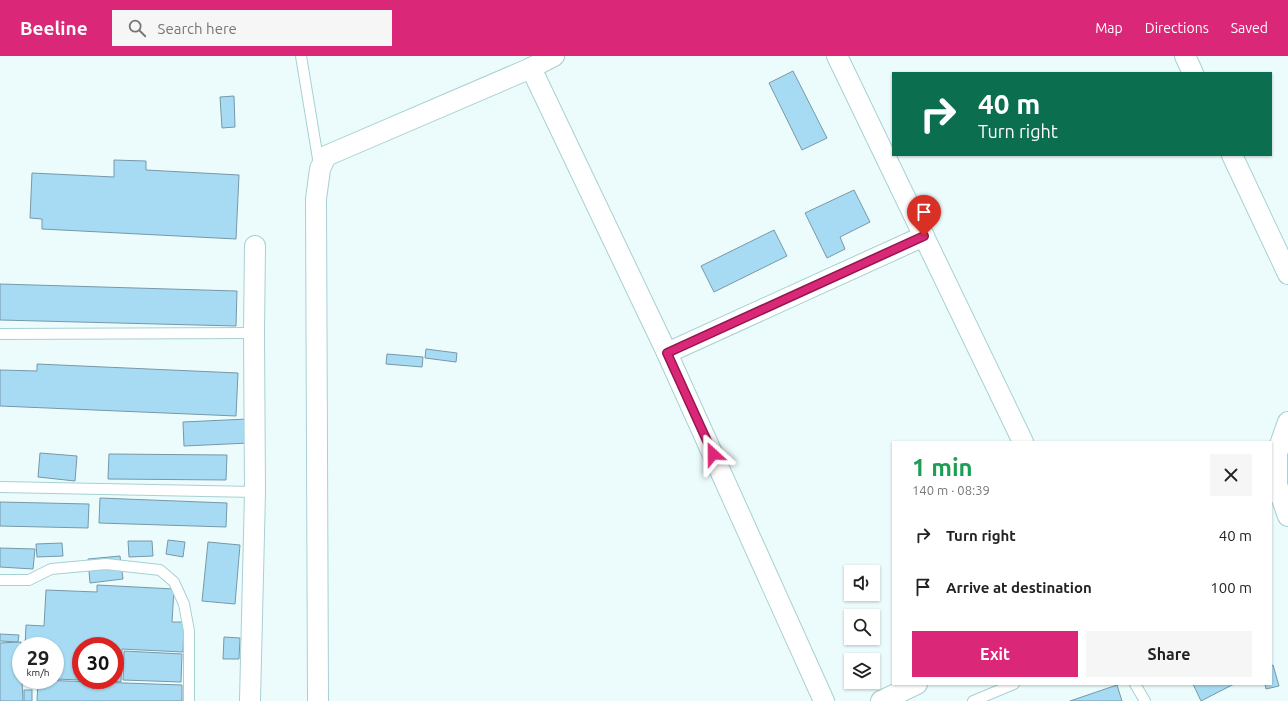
<!DOCTYPE html>
<html lang="en">
<head>
<meta charset="utf-8">
<style>
	body { margin:0; font-family:Ubuntu,sans-serif; background:#f6f6f6; color:#222; height:100vh; display:flex; flex-direction:column; font-size:15px; white-space:nowrap }
	* { box-sizing:border-box; margin:0 }
	p { font-size:13px; color:#767676 }
	.icon { flex:none; width:22px; height:22px; fill:none; stroke:currentColor; stroke-width:2; stroke-linecap:round; stroke-linejoin:round }
	.map { position:relative; flex:1; overflow:hidden }
	.panel { position:absolute; left:892px; top:385px; width:380px; height:244px; display:flex; flex-direction:column; background:#fff; border-radius:0px; box-shadow:0 1px 3px #0004 }
	.panel>* { flex:none }
	.guide { position:absolute; left:892px; top:16px; width:380px; height:84px; border-radius:0px; box-shadow:0 1px 3px #0004; background:#0b6e4f; color:#fff; overflow:hidden }
	.fabs { position:absolute; left:844px; top:509px; display:grid; gap:8px }
	.fabs a { display:grid; place-items:center; width:36px; height:36px; border-radius:0px; background:#fff; box-shadow:0 1px 3px #0004; font-size:20px }
	.speed { position:absolute; left:12px; top:581px; display:flex; gap:8px; font-size:20px; font-weight:700; text-align:center }
	.speed>* { display:grid; place-content:center; width:52px; height:52px; border-radius:50%; background:#fff; box-shadow:0 1px 3px #0004; line-height:1 }
	.speed small { font-size:10px; font-weight:400 }
	.speed .limit { border:6px solid #d22; background:#fff; color:#111 }
	.pin { position:absolute; display:grid; place-items:center; width:34px; height:34px; color:#fff; margin:-41px -17px; border-radius:50% 50% 50% 0; rotate:-45deg; box-shadow:0 0 4px #0007 }
	.pin .icon { rotate:45deg }
	.me { position:absolute; width:44px; margin:-22px; rotate:336deg; stroke-linejoin:round; filter:drop-shadow(0 0 3px #0008) }
	.turn { display:flex; align-items:center; gap:14px; height:84px; padding:0 20px; font-size:18px }
	.turn .icon { width:52px; height:52px; stroke-width:2.5 }
	.turn b { display:block; font-size:28px; line-height:34px }
	.round { display:grid; place-items:center; flex:none; width:42px; height:42px; border-radius:0px; background:#f6f6f6 }
	.headline { display:flex; align-items:center; justify-content:space-between; height:68px; padding:0 20px }
	h1 { font-size:24px; font-weight:700; line-height:30px; color:#1e9e55 }
	.cta { display:flex; gap:8px; margin-top:auto; padding:8px 20px }
	.cta a { flex:1; height:46px; border-radius:0px; background:#db2777; color:#fff; font-size:16px; font-weight:700; line-height:46px; text-align:center }
	.cta a+a { background:#f6f6f6; color:#222 }
	ul { padding:0; list-style:none }
	li { display:flex; align-items:center; gap:12px; height:52px; padding:0 20px }
	li div { flex:1 }
	li b { display:block; font-size:15px }
	li em { font-style:normal }
	header { display:flex; align-items:center; gap:24px; box-sizing:border-box; height:56px; padding:0 20px; background:#db2777; color:#fff }
	header strong { font-size:19px }
	nav { display:flex; gap:22px; margin-inline-start:auto; font-size:14px }
	.search { width:280px; height:36px; background:#f6f6f6; display:flex; align-items:center; gap:10px; box-sizing:border-box; padding:0 14px; border-radius:0px; color:#767676; font-size:15px }
	.map>svg:first-child { display:block }
</style>
</head>
<body>
<header>
<strong>Beeline</strong>
<div class="search"><svg class="icon" aria-label="search" viewBox="0 0 24 24"><circle cx="10" cy="10" r="6"/><path d="M15 15l6 6"/></svg>Search here</div>
<nav><a>Map</a><a>Directions</a><a>Saved</a></nav>
</header>
<div class="map">
<svg width="1288" height="645" viewBox="0 0 1288 645">
	<rect width="100%" height="100%" fill="#ecfcfd"/>
	<g fill="#a7dbf4" stroke="#7798a8">
		<path d="M793 15 827 82 802 94 769 27Z"/>
		<path d="M234 40 235 71 222 72 220 41Z"/>
		<path d="M114 104 146 105V114L239 119 236 183 42 173V163L30 162 32 117 114 121Z"/>
		<path d="M854 134 870 166 840 181 845 193 827 202 805 157Z"/>
		<path d="M774 174 787 200 714 236 701 210Z"/>
		<path d="M0 228 237 235 236 270 0 264Z"/>
		<path d="M426 293 457 297 456 306 425 302Z"/>
		<path d="M387 298 423 301 422 311 386 308Z"/>
		<path d="M37 308 238 317 236 360 0 350V314L37 315Z"/>
		<path d="M248 363 249 387 184 390 183 366Z"/>
		<path d="M40 397 77 400 75 425 38 421Z"/>
		<path d="M109 398 227 399 226 424 108 423Z"/>
		<path d="M100 442 227 447 226 471 99 467Z"/>
		<path d="M0 446 89 448 88 472 0 470Z"/>
		<path d="M168 484 185 486 183 501 166 498Z"/>
		<path d="M128 485H152L153 500 129 501Z"/>
		<path d="M208 486 240 489 235 548 202 545Z"/>
		<path d="M62 487 63 500 37 501 36 488Z"/>
		<path d="M0 492 35 493 33 513 0 511Z"/>
		<path d="M120 500 123 523 90 527 88 503Z"/>
		<path d="M97 529 174 533 172 566H184L183 596 122 593 121 626 84 624H115V590H81V624L55 623V590H25L26 569 44 570 46 534 97 536Z"/>
		<path d="M0 578 19 579 18 586 0 585Z"/>
		<path d="M224 581 240 582 239 603H223Z"/>
		<path d="M21 586V624H22L23 645H0V587Z"/>
		<path d="M124 595 182 598 181 626 123 624Z"/>
		<path d="M1273 609 1279 630 1266 633 1265 628H1271V610Z"/>
		<path d="M38 624 182 629V645H37Z"/>
		<path d="M1193 628H1234L1201 645Z"/>
		<path d="M1117 629 1122 645H1070Z"/>
		<rect x="24" y="634" width="8" height="11"/>
	</g>
	<g fill="none" stroke-linecap="round" stroke-linejoin="round">
		<g stroke="#a7d0d3" stroke-width="12">
			<g id="lane">
				<path d="M301 0 319 109"/>
				<path d="M0 278 254 277"/>
				<path d="M0 431 255 436"/>
				<path d="M0 524H29L51 513 106 508 160 514 174 526 184 548 189 575V645"/>
				<path d="M1135 628 1145 645"/>
				<path d="M973 645 1014 628"/>
			</g>
		</g>
		<g stroke="#a7d0d3" stroke-width="22">
			<g id="street">
				<path d="M837 0 1023 386"/>
				<path d="M1185 0 1193 17"/>
				<path d="M531 12 667 297 824 645"/>
				<path d="M1232 99 1288 218"/>
				<path d="M667 297 924 180"/>
				<path d="M1288 366 1277 397V429L1288 460"/>
				<path d="M250 645 255 436 254 277 255 190"/>
				<path d="M318 645 316 143 320 113 326 100 531 12 554 0"/>
				<path d="M881 645 917 628"/>
			</g>
		</g>
		<use href="#lane" stroke="#fff" stroke-width="10"/>
		<use href="#street" stroke="#fff" stroke-width="20"/>
	</g>
	<g fill="none" stroke-linecap="round" stroke-linejoin="round">
		<g stroke="#8e194d" stroke-width="10">
			<path id="route" d="M713 398 667 297 924 180"/>
		</g>
		<use href="#route" stroke="#db2777" stroke-width="7"/>
	</g>
</svg>
<div class="fabs">
<a><svg class="icon" aria-label="sound" viewBox="0 0 24 24"><path d="M4 9h4l5-4v14l-5-4H4zM17 9q2 3 0 6"/></svg></a>
<a><svg class="icon" aria-label="search" viewBox="0 0 24 24"><circle cx="10" cy="10" r="6"/><path d="M15 15l6 6"/></svg></a>
<a><svg class="icon" aria-label="layers" viewBox="0 0 24 24"><path d="M12 4l9 5-9 5-9-5zM3 14l9 5 9-5"/></svg></a>
</div>
<div class="speed"><div>29<small>km/h</small></div><div class="limit">30</div></div>
<div class="pin" style="left:924px;top:180px;background:#d93025"><svg class="icon" aria-label="arrive" viewBox="0 0 24 24"><path d="M6 21V4h12l-3 4 3 4H6"/></svg></div>
<svg class="me" style="left:713px;top:398px" viewBox="-20 -20 40 40"><path d="M0-17L14 15 0 8-14 15z" fill="#db2777" stroke="#fff" stroke-width="4"/></svg>
<div class="guide">
<div class="turn"><svg class="icon" aria-label="right" viewBox="0 0 24 24"><path d="M7 20v-9h11M14 6l5 5-5 5"/></svg><div><b>40 m</b>Turn right</div></div>
</div>
<section class="panel">
<div class="headline"><div><h1>1 min</h1><p>140 m · 08:39</p></div><a class="round"><svg class="icon" aria-label="close" viewBox="0 0 24 24"><path d="M6 6l12 12M18 6L6 18"/></svg></a></div>
<ul>
<li><svg class="icon" aria-label="right" viewBox="0 0 24 24"><path d="M7 20v-9h11M14 6l5 5-5 5"/></svg><div><b>Turn right</b></div><em>40 m</em></li>
<li><svg class="icon" aria-label="arrive" viewBox="0 0 24 24"><path d="M6 21V4h12l-3 4 3 4H6"/></svg><div><b>Arrive at destination</b></div><em>100 m</em></li>
</ul>
<div class="cta"><a>Exit</a><a>Share</a></div>
</section>
</div>
</body>
</html>
